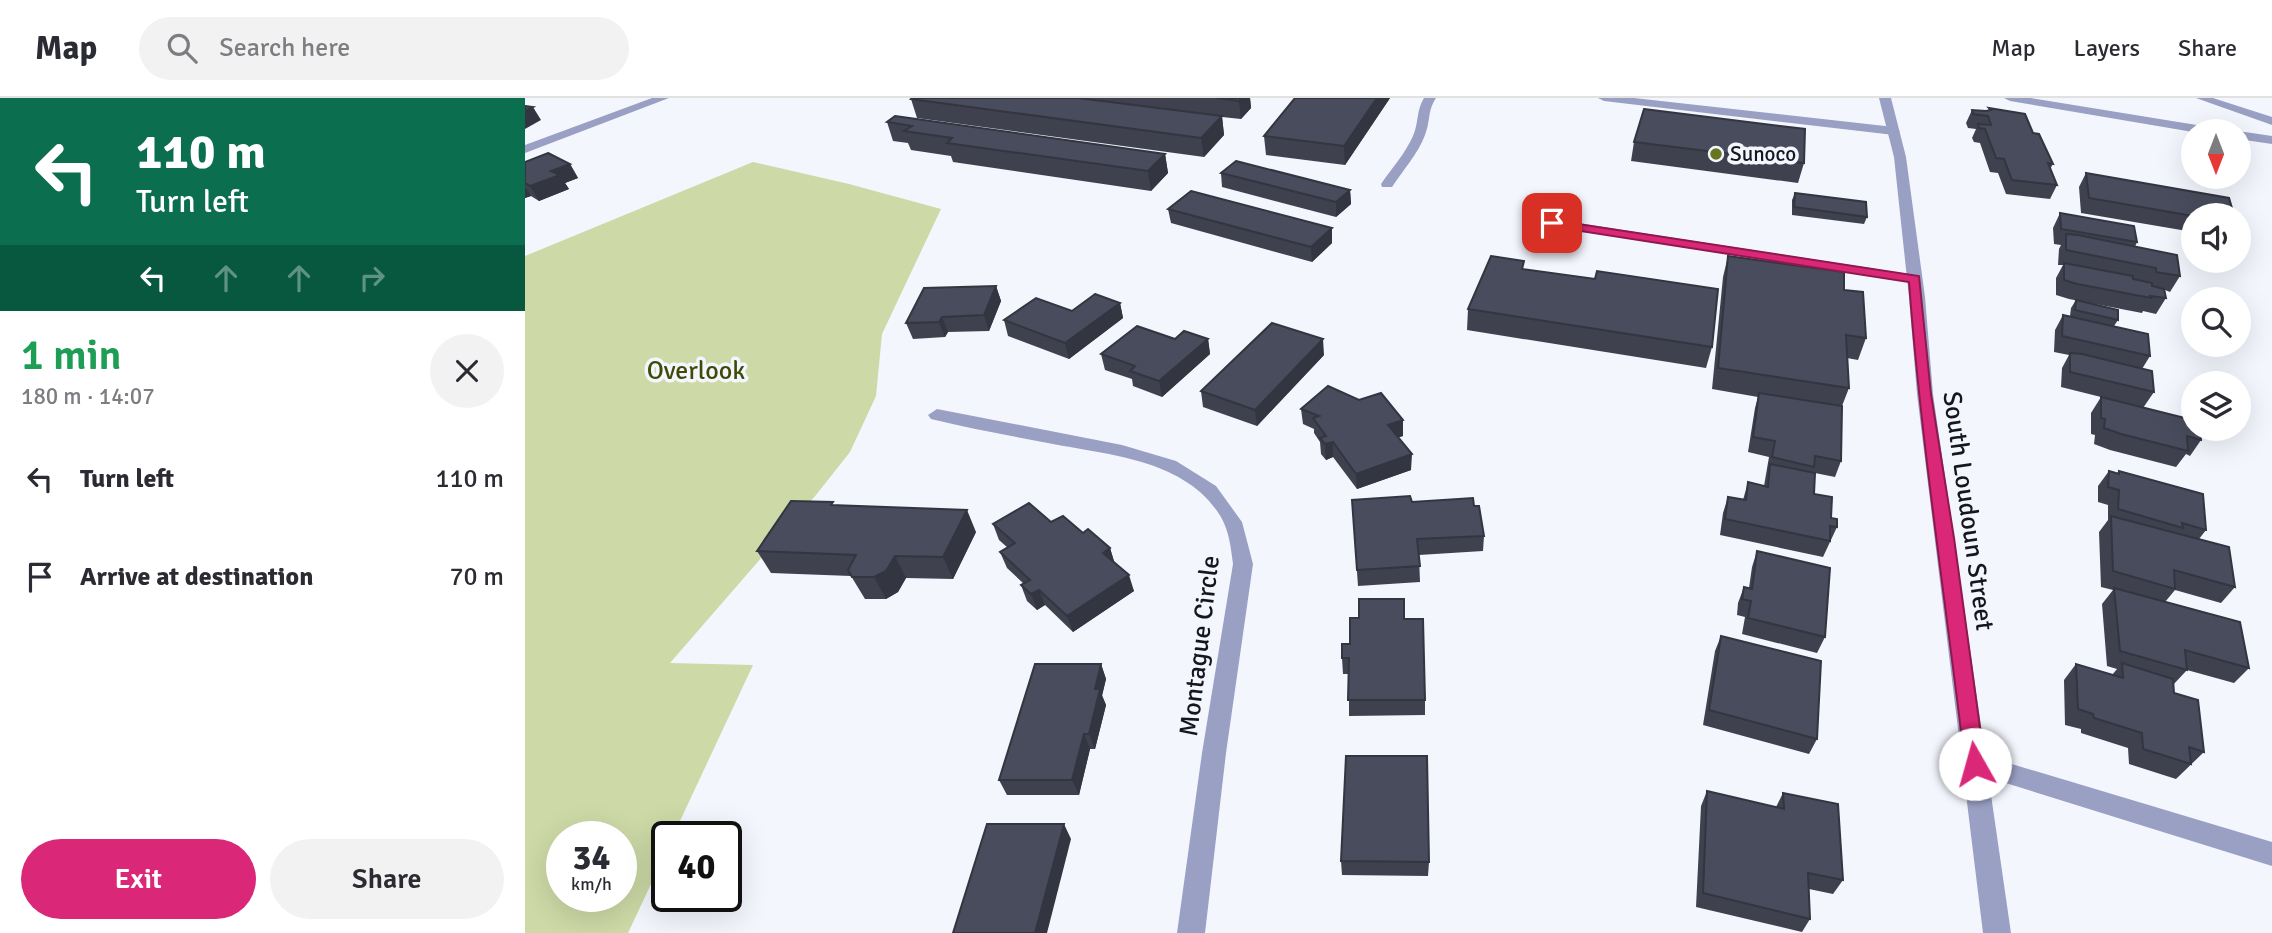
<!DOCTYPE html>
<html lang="en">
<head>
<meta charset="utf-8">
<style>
	body { margin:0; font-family:Signika,sans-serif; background:#f2f2f3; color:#2b2b33; height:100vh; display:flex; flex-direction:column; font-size:26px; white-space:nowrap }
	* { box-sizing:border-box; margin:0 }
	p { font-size:23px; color:#7c7c81 }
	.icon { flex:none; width:38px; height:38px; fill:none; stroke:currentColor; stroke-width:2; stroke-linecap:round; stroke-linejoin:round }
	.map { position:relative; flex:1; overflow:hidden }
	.panel { display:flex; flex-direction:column; background:#fff; width:525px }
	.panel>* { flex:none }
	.hud { background:#0b6e4f; color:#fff; overflow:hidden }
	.needle { width:46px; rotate:180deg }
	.controls { position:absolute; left:1656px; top:21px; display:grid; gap:14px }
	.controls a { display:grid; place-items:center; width:70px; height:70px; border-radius:50%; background:#fff; box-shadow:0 7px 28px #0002; font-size:35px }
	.speed { position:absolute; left:21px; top:723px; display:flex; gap:14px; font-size:35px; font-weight:700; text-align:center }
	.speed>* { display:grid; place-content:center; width:91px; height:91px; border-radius:50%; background:#fff; box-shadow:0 7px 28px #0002; line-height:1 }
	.speed small { font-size:18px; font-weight:400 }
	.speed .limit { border:4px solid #111; border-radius:10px; background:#fff; color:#111 }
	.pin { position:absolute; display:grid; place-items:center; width:60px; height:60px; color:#fff; margin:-30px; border-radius:14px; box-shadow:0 4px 10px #0006 }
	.me { position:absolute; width:77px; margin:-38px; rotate:353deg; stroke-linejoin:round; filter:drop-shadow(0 0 5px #0008) }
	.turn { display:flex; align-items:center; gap:24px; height:147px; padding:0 21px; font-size:32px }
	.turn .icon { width:91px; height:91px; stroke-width:2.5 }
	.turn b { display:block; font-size:49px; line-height:60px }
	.lanes { display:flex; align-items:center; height:66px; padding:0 21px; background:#0003; justify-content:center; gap:35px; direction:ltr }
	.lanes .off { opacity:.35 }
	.round { display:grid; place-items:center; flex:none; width:74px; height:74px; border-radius:37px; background:#f2f2f3 }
	.overview { display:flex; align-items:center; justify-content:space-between; height:119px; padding:0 21px }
	h1 { font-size:42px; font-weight:600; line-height:52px; color:#1e9e55 }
	.primary-button { display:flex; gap:14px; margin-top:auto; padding:14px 21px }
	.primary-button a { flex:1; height:80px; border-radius:42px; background:#db2777; color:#fff; font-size:28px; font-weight:600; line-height:80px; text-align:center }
	.primary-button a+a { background:#f2f2f3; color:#2b2b33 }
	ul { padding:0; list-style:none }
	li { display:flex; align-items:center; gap:21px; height:98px; padding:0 21px }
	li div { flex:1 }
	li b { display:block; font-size:26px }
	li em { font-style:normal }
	header { display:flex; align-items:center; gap:42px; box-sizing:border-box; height:98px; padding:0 35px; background:#fff; border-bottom:2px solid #e1e1e2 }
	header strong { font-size:33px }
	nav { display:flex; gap:38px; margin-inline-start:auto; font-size:24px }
	.search { width:490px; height:63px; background:#f2f2f3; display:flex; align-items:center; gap:18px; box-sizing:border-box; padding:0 24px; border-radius:38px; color:#7c7c81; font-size:26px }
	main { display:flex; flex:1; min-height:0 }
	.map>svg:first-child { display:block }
</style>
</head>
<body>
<header>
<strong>Map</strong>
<div class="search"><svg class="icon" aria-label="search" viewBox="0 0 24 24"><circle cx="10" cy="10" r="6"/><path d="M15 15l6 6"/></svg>Search here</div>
<nav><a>Map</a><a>Layers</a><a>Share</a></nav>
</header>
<main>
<section class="panel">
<div class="hud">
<div class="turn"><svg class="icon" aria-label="left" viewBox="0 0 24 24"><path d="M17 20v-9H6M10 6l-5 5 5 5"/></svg><div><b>110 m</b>Turn left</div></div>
<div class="lanes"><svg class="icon" aria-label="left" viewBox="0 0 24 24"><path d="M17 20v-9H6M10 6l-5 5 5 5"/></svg><svg class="icon off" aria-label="ahead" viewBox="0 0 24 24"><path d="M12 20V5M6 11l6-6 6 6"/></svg><svg class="icon off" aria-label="ahead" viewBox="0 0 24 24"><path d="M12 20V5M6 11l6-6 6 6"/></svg><svg class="icon off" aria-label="right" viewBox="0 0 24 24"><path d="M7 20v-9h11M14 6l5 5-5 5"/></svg></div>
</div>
<div class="overview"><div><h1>1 min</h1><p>180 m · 14:07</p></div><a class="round"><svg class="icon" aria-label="close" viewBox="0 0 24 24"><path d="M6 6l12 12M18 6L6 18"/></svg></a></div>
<ul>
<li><svg class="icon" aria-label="left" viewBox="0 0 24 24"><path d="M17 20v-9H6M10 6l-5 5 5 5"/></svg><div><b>Turn left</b></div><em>110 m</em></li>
<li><svg class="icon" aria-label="arrive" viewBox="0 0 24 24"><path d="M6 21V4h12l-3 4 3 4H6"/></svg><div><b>Arrive at destination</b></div><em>70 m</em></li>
</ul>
<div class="primary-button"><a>Exit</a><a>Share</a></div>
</section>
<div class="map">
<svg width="1747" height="835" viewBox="0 0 1747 835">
	<rect width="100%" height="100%" fill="#f4f6fe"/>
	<path fill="#cdd9a6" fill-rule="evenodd" d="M228 64 324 86 416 111 357 236 351 298 325 354 291 397 145 565 228 567 148 738H142V752L103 835H0V158ZM37 738H96V798H37Z"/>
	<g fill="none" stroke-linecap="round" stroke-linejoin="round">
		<g fill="#99a0c3" fill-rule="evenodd">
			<path d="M899 0H911C902 14 906 22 900 37 893 56 878 72 867 89H857L856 86C867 70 880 56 888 38 894 24 891 13 899 0Z"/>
			<path d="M1671 0H1688L1747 19V27Z"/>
			<path d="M1027 121 1390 177 1397 181 1390 185 1022 128V122Z"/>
			<path d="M1450 655 1747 744V768L1442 673 1438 666 1442 659Z"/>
		</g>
		<g fill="#99a0c3" fill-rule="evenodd">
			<path d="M127 0H144L0 55V47Z"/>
			<path d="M1073 0H1109L1369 29 1375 33 1369 37 1079 3Z"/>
			<path d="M412 311 597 347 651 363 691 388 717 424 728 466 701 655 680 835H652L677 655 708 466C706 450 704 433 696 419 662 362 585 357 528 346 487 338 446 331 406 321L403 317Z"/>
		</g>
		<g fill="#99a0c3" fill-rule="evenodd">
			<path d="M1354 0H1366L1381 59 1400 199 1408 296 1486 835H1458L1392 296 1384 199 1369 59Z"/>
			<path d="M1479 0H1506L1684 29 1690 33 1668 34 1485 3Z"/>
			<path d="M1713 33 1747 38V46L1713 41Z"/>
		</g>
	</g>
	<g fill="#3f414f">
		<path d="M387 0H725L726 10 716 21 697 19 699 37 679 59 392 20 386 1Z"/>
		<path d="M865 0 820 67 741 57 739 38Z"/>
		<path d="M1464 10 1508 35 1528 66 1525 71 1532 87 1525 101 1481 96 1473 75 1465 74 1455 45 1449 44 1447 40 1451 31 1443 30 1441 25 1447 12 1461 13H1463Z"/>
		<path d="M362 24 640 56 643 75 626 93 428 64 426 58 386 52 383 45 368 43Z"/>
		<path d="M1109 44 1279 65 1273 85 1106 63Z"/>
		<path d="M0 64 45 66 53 80 40 85 44 91 14 103 6 98 0 100Z"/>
		<path d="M696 75 825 92 826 106 811 119 697 89Z"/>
		<path d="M1561 75 1668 117V134L1556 115 1554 89Z"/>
		<path d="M1270 95 1342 119 1339 126 1267 117V102Z"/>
		<path d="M643 111 807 130V145L787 164 646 125Z"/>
		<path d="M1535 115 1612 144 1610 149 1655 178 1645 194 1640 192 1641 200 1631 216 1618 213 1617 215 1544 201 1531 197V180L1538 167H1533L1534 151 1536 147 1529 146 1528 130Z"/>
		<path d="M1203 158 1319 192 1341 240 1333 262 1322 260 1324 290 1317 308 1316 363 1310 379 1290 375 1289 396 1312 429 1298 459 1195 437 1198 415 1203 399 1218 402 1223 384 1239 388 1244 359 1223 354 1230 310 1233 299 1187 291 1198 179Z"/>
		<path d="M999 171 1070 181 1187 249 1181 270 942 232 943 211Z"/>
		<path d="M471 188 476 203 464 233 423 234 420 239 388 241 381 225Z"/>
		<path d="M1551 202 1593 222 1589 228 1625 258 1617 271 1629 294 1618 310 1676 342 1665 358 1661 356 1651 369 1585 352 1569 346 1570 337 1566 336V315L1576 299 1536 289 1537 270 1544 257 1529 254 1530 232 1538 217 1545 218 1546 210Z"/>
		<path d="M595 205 598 220 544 261 483 238 479 222Z"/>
		<path d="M650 241H683L685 256 637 299 608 288 607 281 580 272 576 256Z"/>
		<path d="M799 257 732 328 678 309 676 293Z"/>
		<path d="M776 311 878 338 873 339 886 372 832 391 808 359 801 362 796 356 795 344 789 335V331L778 326Z"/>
		<path d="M1584 373 1592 375 1594 373 1681 432 1674 441 1710 489 1696 505 1650 492 1640 504 1724 570 1709 585 1662 572 1648 587 1649 595 1679 654 1651 681 1604 666 1603 650 1556 635V631L1540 627 1539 582 1551 566 1587 577 1592 571 1582 568 1577 506 1588 492 1576 489 1574 434 1583 422V407L1573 404V388Z"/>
		<path d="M827 402 887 404 949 408 959 438 958 453 894 457 895 484 833 488Z"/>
		<path d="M309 407 451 434 428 481 381 480 373 494 361 501H340L326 478 246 475 232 453Z"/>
		<path d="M526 424 558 435 585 450 589 464 609 493 548 534 520 507 512 512 502 503 496 487 499 486 482 470 475 454 483 450 474 442 468 426Z"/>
		<path d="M1232 453 1300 539 1292 555 1217 536 1220 519 1212 517 1213 505 1219 489 1224 490 1227 469Z"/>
		<path d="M834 520 879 521 900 602V617L824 618V576H818L817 560 825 546Z"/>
		<path d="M1196 538 1292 641 1284 656 1178 627 1190 553Z"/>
		<path d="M576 566 581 581 577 597 581 607 570 651H565L554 697H482L474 682Z"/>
		<path d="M1182 693 1251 709 1258 695 1318 782 1308 796 1284 791 1285 821 1277 834 1171 809 1176 708Z"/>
		<path d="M816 763 904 764 903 778 817 777Z"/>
	</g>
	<g fill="#333540">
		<path d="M717 0H725L726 10 716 21 714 3Z"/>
		<path d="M852 0H865L820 67 819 48Z"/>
		<path d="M8 9 16 22 0 31V13Z"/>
		<path d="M697 18 699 37 679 59 676 40Z"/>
		<path d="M640 56 643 75 626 93 623 73Z"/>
		<path d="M45 66 53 80 40 85 44 91 14 103 5 88 26 73Z"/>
		<path d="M0 89 6 98 0 100Z"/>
		<path d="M825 92 826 106 811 119V104Z"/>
		<path d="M807 130V145L787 164 786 149Z"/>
		<path d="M471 188 476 203 464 233 459 217Z"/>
		<path d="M595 205 598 220 544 261 540 245Z"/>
		<path d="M417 219 423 234 420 239 414 224Z"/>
		<path d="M683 241 685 256 637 299 634 283Z"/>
		<path d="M798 241 799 257 732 328 730 312Z"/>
		<path d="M878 322V338L863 343V327Z"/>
		<path d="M808 344V359L801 362 800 346Z"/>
		<path d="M887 356 886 372 832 391 831 376Z"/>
		<path d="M442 412 451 434 428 481 418 459Z"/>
		<path d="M585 450 590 466 578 455Z"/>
		<path d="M370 458 381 480 373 494 361 501 349 479Z"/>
		<path d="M604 477 609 493 548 534 542 518Z"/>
		<path d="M514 492 520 507 512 512 506 496Z"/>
		<path d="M576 566 581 581 577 598 581 607 570 651 564 636 570 591Z"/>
		<path d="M559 636 565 651 554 697 547 682Z"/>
		<path d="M539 726 546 741 522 835H510Z"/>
	</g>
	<g fill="#494c5c" stroke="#333540" stroke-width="2">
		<path d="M387 0H553L697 18 676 40 386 1Z"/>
		<path d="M692 0H717L714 3Z"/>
		<path d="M770 0H852L819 48 739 38Z"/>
		<path d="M0 8 8 9 0 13Z"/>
		<path d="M1464 10 1500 16 1508 35 1514 36 1528 66 1523 65 1532 87 1487 82 1479 61 1471 60 1460 31 1454 30 1453 26 1466 27 1463 18 1448 16 1447 12 1461 13 1466 12Z"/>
		<path d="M1119 11 1280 31 1279 65 1109 44Z"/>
		<path d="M370 18 640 56 623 73 422 45 427 40 379 33 387 28 362 24Z"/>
		<path d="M23 55 45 66 26 73 35 77 5 88 0 85V64Z"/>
		<path d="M711 63 825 92 811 104 696 75Z"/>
		<path d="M1561 75 1704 100 1709 117H1668V118L1564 100Z"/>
		<path d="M666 93 807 130 786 149 643 111Z"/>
		<path d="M1270 95 1341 104 1342 119 1269 109Z"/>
		<path d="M1535 115 1609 128 1612 144 1536 131Z"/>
		<path d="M1541 136 1553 137 1652 157 1655 178 1631 174V170L1541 152Z"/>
		<path d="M966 158 999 163 997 171 1070 181 1072 173 1193 191 1187 249 943 211Z"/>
		<path d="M1203 158 1319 174V192L1338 194 1341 240 1321 237 1324 290 1193 270Z"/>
		<path d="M1539 165 1608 178V181L1627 185V188L1639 191 1641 200 1625 198 1626 200 1552 186 1539 182Z"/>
		<path d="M471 188 459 217 417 219 414 224 381 225 399 190Z"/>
		<path d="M570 196 595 205 540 245 479 222 511 200 547 213Z"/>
		<path d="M1551 202 1593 212V222L1550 212Z"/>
		<path d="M1538 217 1623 236 1625 258 1537 238Z"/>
		<path d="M747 225 798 241 730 312 676 293Z"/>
		<path d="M612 228 650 241 659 233 683 241 634 283 605 273 610 268 576 256Z"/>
		<path d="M1545 255 1557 256 1627 273 1629 294 1545 274Z"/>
		<path d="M803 288 834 302 856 295 878 322 863 327 887 356 831 376 808 344 800 346 795 340 801 338 788 320 794 318 776 311Z"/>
		<path d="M1234 295 1317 308 1316 363 1290 358 1289 369 1247 359 1250 343 1228 339Z"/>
		<path d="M1576 299 1668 322V331H1675L1676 342 1662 338 1663 353 1596 336 1579 330 1580 321 1576 320Z"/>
		<path d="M1245 366 1290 375 1289 396 1307 399 1306 420 1312 421V429L1305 428V443L1200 421 1203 399 1221 402 1223 384 1243 389Z"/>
		<path d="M1584 373 1594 376V373L1678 396 1681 432 1657 425 1658 430 1593 411 1594 392 1583 389Z"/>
		<path d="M885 398 887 404 948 400 949 408H954L959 438 892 441 895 468 832 472 827 402Z"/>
		<path d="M266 403 308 404 306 407 442 412 418 459 370 458 361 473 349 479H327L323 472 331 457 232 453Z"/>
		<path d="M504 405 526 424 538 418 558 435 563 431 585 450 578 455 604 477 542 518 514 492 506 496 496 487 505 482 475 454 490 445 468 426Z"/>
		<path d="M1586 418 1704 449 1710 489 1649 472 1650 491 1588 473Z"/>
		<path d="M1232 453 1305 470 1300 539 1223 520 1226 503 1217 501 1219 489 1227 491Z"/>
		<path d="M1589 490 1715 524 1724 570 1660 552 1662 572 1595 553Z"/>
		<path d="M834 501H879V521H898L900 602H823L824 560H817V546H825V520H834Z"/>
		<path d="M1196 538 1296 563 1292 641 1184 612Z"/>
		<path d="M1597 565 1648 581 1649 595 1673 602 1679 654 1664 649 1666 666 1618 651 1617 635 1569 620 1568 616 1553 611 1551 566 1598 580Z"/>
		<path d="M510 566H576L570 591H575L564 636H559L547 682H474Z"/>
		<path d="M821 658H902L904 764 816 763Z"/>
		<path d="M1182 693 1259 711 1258 695 1313 706 1318 782 1283 775 1285 821 1178 795Z"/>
		<path d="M462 726H539L510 835H428Z"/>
	</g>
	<path fill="#db2777" stroke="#8e194d" stroke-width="2" d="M1027 122 1394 178 1406 296 1429 440 1460 666 1457 672 1450 674 1443 672 1440 666C1421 505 1396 345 1384 184L1023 128V123Z"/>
	<circle fill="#677521" stroke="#f4f6fe" stroke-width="2.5" cx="1191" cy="56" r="7"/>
	<g text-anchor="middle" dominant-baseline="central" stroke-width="7" stroke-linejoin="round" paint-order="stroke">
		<g font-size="21" fill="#16171e" stroke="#f4f6fe" text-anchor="start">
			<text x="1205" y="56">Sunoco</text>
		</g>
		<g font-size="26" fill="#404a06" stroke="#f4f6fe">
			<text x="171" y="273">Overlook</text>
		</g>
		<g font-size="26" fill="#16171e" stroke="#f4f6fe">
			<text transform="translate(1443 413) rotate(82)">South Loudoun Street</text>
			<text transform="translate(675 548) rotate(-83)">Montague Circle</text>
		</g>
	</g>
</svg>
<div class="controls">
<a><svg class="needle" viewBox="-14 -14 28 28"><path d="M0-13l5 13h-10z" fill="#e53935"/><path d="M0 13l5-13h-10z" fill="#7c7c81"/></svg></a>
<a><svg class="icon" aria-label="sound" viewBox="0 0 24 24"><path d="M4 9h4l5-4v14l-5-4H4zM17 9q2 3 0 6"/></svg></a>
<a><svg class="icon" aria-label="search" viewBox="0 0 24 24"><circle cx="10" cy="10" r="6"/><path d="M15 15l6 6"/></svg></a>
<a><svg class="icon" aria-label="layers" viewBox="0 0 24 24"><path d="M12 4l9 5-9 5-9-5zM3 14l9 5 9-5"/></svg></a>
</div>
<div class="speed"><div>34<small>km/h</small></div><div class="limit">40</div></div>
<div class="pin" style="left:1027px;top:125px;background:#d93025"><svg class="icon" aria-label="arrive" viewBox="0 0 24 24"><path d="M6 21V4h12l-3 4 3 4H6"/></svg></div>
<svg class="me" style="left:1450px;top:666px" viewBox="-20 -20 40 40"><circle r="19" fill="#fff"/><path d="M0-13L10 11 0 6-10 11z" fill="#db2777"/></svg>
</div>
</main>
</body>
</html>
